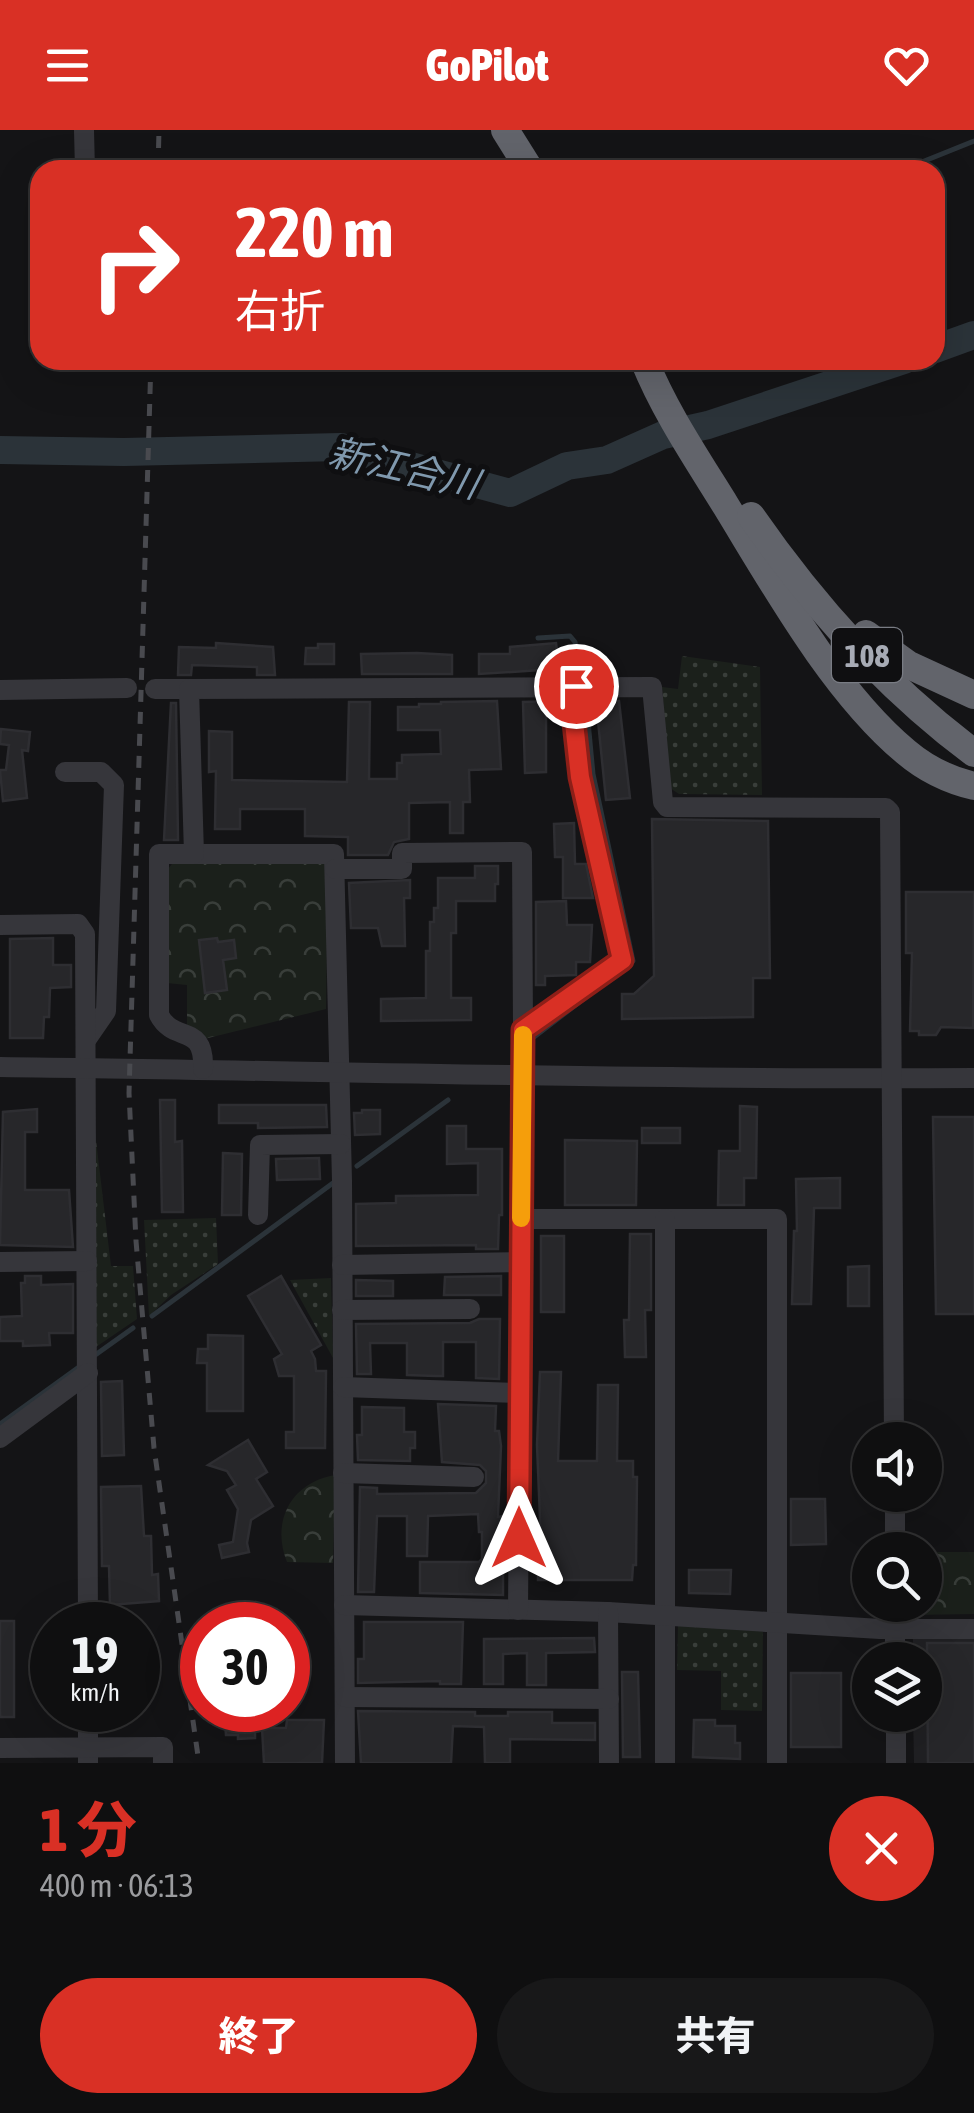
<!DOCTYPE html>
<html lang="ja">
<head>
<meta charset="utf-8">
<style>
	body { margin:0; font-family:"Asap Condensed","Noto Sans JP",sans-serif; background:#181819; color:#f1f3f6; height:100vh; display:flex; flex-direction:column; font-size:38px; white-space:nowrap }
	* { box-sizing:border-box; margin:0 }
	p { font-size:32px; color:#9b9c9f }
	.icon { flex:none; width:55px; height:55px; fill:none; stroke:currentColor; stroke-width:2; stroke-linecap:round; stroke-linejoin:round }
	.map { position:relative; height:1633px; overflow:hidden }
	.side { display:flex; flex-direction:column; background:#0f0f10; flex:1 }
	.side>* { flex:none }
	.top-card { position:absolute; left:30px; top:30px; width:915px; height:210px; border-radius:30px; box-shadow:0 10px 40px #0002,0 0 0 2px #2f2f30; background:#d93025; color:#fff; overflow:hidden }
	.controls { position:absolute; left:852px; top:1292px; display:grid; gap:20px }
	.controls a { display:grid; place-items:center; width:90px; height:90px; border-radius:50%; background:#0f0f10; box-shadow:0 10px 40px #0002,0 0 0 2px #2f2f30; font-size:50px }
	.speed { position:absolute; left:30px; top:1472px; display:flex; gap:20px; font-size:50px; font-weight:700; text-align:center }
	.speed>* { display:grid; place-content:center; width:130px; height:130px; border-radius:50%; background:#0f0f10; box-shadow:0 10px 40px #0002,0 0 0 2px #2f2f30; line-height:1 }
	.speed small { font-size:25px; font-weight:400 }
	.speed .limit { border:15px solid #d22; background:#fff; color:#111 }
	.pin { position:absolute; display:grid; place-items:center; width:85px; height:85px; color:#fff; margin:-42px; border:5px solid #fff; border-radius:50%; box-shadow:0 2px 10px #0007 }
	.me { position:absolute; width:110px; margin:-55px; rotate:0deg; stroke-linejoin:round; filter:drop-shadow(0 0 8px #0008) }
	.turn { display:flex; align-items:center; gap:35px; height:210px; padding:0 40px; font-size:45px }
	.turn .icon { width:130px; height:130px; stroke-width:2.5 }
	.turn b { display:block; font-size:70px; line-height:85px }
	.round { display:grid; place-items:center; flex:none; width:105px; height:105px; border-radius:52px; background:#181819 }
	.summary { display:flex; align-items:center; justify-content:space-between; height:170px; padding:0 40px }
	h1 { font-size:60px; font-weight:800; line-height:75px; color:#d93025 }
	.primary-button { display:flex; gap:20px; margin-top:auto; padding:20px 40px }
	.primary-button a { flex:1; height:115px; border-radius:60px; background:#d93025; color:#fff; font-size:40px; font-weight:800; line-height:115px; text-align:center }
	.primary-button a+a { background:#181819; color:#f1f3f6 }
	header { display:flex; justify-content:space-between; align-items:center; height:130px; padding:0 40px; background:#d93025; color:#fff; font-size:45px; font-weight:800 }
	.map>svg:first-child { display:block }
</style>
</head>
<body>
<header><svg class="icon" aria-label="menu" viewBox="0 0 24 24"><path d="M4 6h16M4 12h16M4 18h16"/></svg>GoPilot<svg class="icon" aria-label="heart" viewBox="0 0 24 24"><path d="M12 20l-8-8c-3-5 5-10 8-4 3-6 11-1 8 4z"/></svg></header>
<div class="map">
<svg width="974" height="1633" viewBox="0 0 974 1633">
	<defs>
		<pattern id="grass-dots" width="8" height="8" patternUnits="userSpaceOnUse" patternTransform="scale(2.5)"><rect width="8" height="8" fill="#1b201b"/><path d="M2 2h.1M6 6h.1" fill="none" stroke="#393e3a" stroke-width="1.8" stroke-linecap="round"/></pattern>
		<pattern id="forest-crowns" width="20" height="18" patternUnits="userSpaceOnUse" patternTransform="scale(2.5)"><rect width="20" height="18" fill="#1b201b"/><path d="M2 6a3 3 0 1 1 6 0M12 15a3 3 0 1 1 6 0" fill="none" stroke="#393e3a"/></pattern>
	</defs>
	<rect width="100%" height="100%" fill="#141416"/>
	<path fill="#202023" d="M974 1505V1633H914L913 1585H925V1530H913V1507Z"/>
	<g fill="url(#grass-dots)">
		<path d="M682 526 760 537 762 665 679 664 670 658 662 557 678 559Z"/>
		<path d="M92 977 111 1136H133L137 1189 93 1219Z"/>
		<path d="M216 1088 218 1134 171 1165 149 1186 144 1090Z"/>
		<path d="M331 1148 333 1228 290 1150Z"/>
		<path d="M678 1495 763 1497 762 1581 721 1580V1541L677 1540Z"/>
	</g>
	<g fill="url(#forest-crowns)">
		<path d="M173 733H328L326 879 204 909 187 897V855L167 853V740Z"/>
		<path d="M335 1345 333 1433 287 1432C271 1392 290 1353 335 1345Z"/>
		<path d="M925 1422H974V1484L910 1485V1475H925Z"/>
	</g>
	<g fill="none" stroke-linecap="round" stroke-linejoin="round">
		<g stroke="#2b3339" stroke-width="5">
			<path d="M902 40 974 11"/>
			<path d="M538 508 570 506 575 512 582 549"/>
			<path d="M534 907 633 831 593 644 586 570"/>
			<path d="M357 1036 448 970"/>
			<path d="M152 1186 333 1053"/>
			<path d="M91 1228 133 1198"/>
			<path d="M0 1294 79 1237"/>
		</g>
		<g stroke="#2b3339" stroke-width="28">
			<path d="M935 219 974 205"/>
			<path d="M0 320 124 322 341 317 510 363 567 336 607 330 663 305 708 295 904 230"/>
		</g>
	</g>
	<g fill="#27272a" stroke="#2e2e32" stroke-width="2.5">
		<path d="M216 513 273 517 275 545H257V537L192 535 191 545H178L179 517 216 518Z"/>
		<path d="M556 513 560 544H547L541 540 479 544V524H510V517Z"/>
		<path d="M318 514H334V534H305L306 518H318Z"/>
		<path d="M417 523 452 525V544H362L361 524Z"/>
		<path d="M497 571 501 639 469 640 470 672H463V703H450V672L409 673V709L394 712 388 725H348V707L305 706V679H240V699H215L216 641 209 642V601L232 602V650L347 652 349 572H370L369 649H397V633H402V625L441 624 440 600H398V577H419V574H441V572Z"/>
		<path d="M558 571 559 583 546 584V642L525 643 523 572Z"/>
		<path d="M596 571H619L630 668 606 670Z"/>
		<path d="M171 573H176L178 710H164Z"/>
		<path d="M1 599 30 602 28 621 22 620 27 668 3 671 0 640H6L9 615 0 614Z"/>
		<path d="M652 689 768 691 770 848H753V887L622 889V864H634L654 846Z"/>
		<path d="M574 693 575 734H586L593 768H563V727H555L554 694Z"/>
		<path d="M475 736H498V754H495V771H456V803H451V868H471V890L381 891V869L426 868V821H430V792H434V778H438V748H475Z"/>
		<path d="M410 750V768H404L405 816H382L378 798H351L349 753Z"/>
		<path d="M906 762H974L973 898 941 897 936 905H919V901H910L912 823H906Z"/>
		<path d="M566 771 567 795H592L590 832H576V845L545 846V855H536V772Z"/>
		<path d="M53 808V835H71V857L50 858 49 887H44L43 908H10V809Z"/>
		<path d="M217 808 218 812 234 810 236 828 223 830 227 860 205 863 199 810Z"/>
		<path d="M160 970H175V1012L182 1011 183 1082H162Z"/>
		<path d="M219 975H326L327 997 258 998V993H219Z"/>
		<path d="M740 976 757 977 756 1048H744V1075H718L719 1021H740Z"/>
		<path d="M37 979V1002H25V1060H69L73 1117 0 1115 3 982Z"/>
		<path d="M362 980H380V1004L355 1005 354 983H362Z"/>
		<path d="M933 987H974V1184H936Z"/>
		<path d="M447 996H466V1019H502V1085H499L498 1119H476V1115L356 1116V1074L396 1073V1066L478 1065V1033L447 1034Z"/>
		<rect x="642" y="998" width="38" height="15"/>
		<path d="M565 1010 637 1011 636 1075H565Z"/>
		<path d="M223 1023 242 1024 241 1085H222Z"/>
		<path d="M319 1028 320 1049 277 1050 276 1029Z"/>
		<path d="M840 1048V1078H814L811 1174H792L794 1101H797L796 1049Z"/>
		<path d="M630 1104H651V1180H645L646 1227H625L624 1190H629Z"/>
		<rect x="541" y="1106" width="23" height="76"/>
		<path d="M869 1136V1176H848V1137Z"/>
		<path d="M25 1146H41V1155L73 1154V1203H49L50 1215 23 1216V1211H0V1187L22 1186 21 1153H25Z"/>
		<path d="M281 1146 321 1215 311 1221 315 1229 316 1241H326L325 1318H286V1302H294V1246H279L274 1229 282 1224 248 1166Z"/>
		<path d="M501 1146V1165H444L445 1147Z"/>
		<path d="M356 1150 393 1151V1166H356Z"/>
		<path d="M479 1189H500L499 1249 476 1248V1212H443V1246H436L407 1245V1213H370L371 1244H357L356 1194 470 1193Z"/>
		<path d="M208 1205 243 1206V1281H207V1233H197L198 1219H208Z"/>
		<path d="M540 1242H561L558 1331H597L598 1255H618L617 1331H633V1347H637L636 1435H633L632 1450H538V1413H541L537 1315Z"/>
		<path d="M122 1251 124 1325 102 1326 101 1252Z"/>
		<path d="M438 1274 496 1276 495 1301H499L501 1316 498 1387 503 1386V1465L420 1463V1432H479L482 1429V1402H479L478 1384 428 1386 427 1426H407V1386H377L374 1462H358L360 1357 377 1358V1364L476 1363 486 1353V1341L480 1335 442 1332Z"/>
		<path d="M362 1277 404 1278V1302H415V1318H410V1331L358 1330 357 1305H362Z"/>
		<path d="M248 1310 267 1342 256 1349 273 1376 251 1390 247 1413 249 1422 222 1428 219 1415 233 1412 238 1379 227 1360 236 1355 227 1341 208 1335Z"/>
		<path d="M141 1356 144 1406H151L152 1445 158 1444 159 1471 110 1475 109 1436H102L101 1357Z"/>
		<path d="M791 1369H825L826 1414 791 1415Z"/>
		<path d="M689 1440H731L730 1464 689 1463Z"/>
		<rect x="0" y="1491" width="14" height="96"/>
		<path d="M364 1492H463L461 1554H440V1551L358 1553V1529H364Z"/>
		<path d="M594 1508 595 1522 546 1523V1555H527V1523L503 1524V1554H484V1509Z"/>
		<path d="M927 1513H974V1633H928Z"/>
		<path d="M622 1542H638L640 1627H623Z"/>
		<rect x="791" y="1543" width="50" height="74"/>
		<path d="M240 1580 241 1597 255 1596V1608L238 1609V1605H226L224 1581Z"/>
		<path d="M358 1581 475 1582V1586H508V1582H552V1593H595V1610L510 1609V1633H485L484 1597 453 1596 451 1633H361Z"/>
		<path d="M287 1590H324L322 1633H264L262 1598H286Z"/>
		<path d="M694 1590H715V1596H735V1613H740V1629L693 1627Z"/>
	</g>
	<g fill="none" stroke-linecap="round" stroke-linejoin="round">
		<g stroke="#36363b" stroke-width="20">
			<path d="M84 0 85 40"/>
			<path d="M155 559H189"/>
			<path d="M0 560 127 558"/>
			<path d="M65 642H101L114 655 106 881 86 910"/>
			<path d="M194 724H334L342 1051 345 1633"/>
			<path d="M335 739H402V723L522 722 523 899"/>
			<path d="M0 795 78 794 85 804 88 1495"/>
			<path d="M0 937C325 941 649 950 974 948"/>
			<path d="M203 939C205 892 174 914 159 885V724H194L189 559 652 557 663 672 667 677 886 678 890 682 894 1310"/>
			<path d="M258 1085 260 1015 341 1014"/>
			<path d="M521 1089H777V1633"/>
			<path d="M665 1089V1633"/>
			<path d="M0 1132 87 1131"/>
			<path d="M342 1135 521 1132"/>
			<path d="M342 1180 470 1179"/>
			<path d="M343 1257 520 1263"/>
			<path d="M0 1308 88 1243"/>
			<path d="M343 1343 474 1347"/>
			<path d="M895 1365V1420"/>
			<path d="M344 1475 608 1482 880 1499H974"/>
			<path d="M895 1475V1530"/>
			<path d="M518 1480 523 899 622 830 580 647 570 556"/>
			<path d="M608 1482 609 1633"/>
			<path d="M345 1567 609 1569"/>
			<path d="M88 1580V1633"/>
			<path d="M896 1585V1633"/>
			<path d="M0 1618 163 1617V1633"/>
		</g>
		<g stroke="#62646b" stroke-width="28">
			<path d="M505 0 530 40"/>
			<path d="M644 230C665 282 697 329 726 376 775 456 834 562 906 622 926 639 949 650 974 656"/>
			<path d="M751 386C812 474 888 559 974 623"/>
			<path d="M866 504 909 535 974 565"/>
		</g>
		<g stroke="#494a4f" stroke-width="5" stroke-dasharray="12 10" stroke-linecap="butt">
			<path d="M158 40 159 0"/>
			<path d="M151 230 129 963 136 1111 154 1318 199 1633"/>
		</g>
	</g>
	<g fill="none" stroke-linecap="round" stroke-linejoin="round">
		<g stroke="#8d1f18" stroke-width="25">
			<path id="route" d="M519 1408 523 900 622 830 580 647 570 556H576"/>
		</g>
		<use href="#route" stroke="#d93025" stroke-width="18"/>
		<path stroke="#f59e0b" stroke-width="18" d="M521 1088 523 905"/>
	</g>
	<g text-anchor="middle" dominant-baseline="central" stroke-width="10" stroke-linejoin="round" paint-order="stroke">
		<rect fill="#0f0f11" stroke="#797c84" stroke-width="2.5" x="832" y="498" width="70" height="54" rx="8"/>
		<g font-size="32" font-weight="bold" fill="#a7abb5">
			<text x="867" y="525">108</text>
		</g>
		<g font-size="38" font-style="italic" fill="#8099ae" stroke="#0f0f11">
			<text transform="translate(404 338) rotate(13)">新江合川</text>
		</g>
	</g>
</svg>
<div class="controls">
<a><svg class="icon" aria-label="sound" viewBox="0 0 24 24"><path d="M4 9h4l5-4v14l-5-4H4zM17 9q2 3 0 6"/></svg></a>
<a><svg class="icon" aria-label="search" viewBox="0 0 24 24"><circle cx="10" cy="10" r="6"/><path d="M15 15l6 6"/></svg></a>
<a><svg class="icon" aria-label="layers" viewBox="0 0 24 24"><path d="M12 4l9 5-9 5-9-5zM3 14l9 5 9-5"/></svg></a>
</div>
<div class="speed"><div>19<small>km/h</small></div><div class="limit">30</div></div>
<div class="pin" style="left:576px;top:556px;background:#d93025"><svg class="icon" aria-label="arrive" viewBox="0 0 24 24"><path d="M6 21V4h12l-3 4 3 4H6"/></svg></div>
<svg class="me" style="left:519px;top:1408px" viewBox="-20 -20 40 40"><path d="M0-17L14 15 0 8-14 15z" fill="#d93025" stroke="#fff" stroke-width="4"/></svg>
<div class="top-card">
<div class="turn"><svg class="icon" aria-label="right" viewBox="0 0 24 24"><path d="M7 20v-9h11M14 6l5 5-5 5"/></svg><div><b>220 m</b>右折</div></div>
</div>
</div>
<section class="side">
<div class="summary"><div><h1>1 分</h1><p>400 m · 06:13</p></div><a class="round" style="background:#d93025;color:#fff"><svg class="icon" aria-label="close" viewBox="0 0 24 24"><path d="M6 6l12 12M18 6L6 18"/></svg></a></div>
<div class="primary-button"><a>終了</a><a>共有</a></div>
</section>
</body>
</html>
